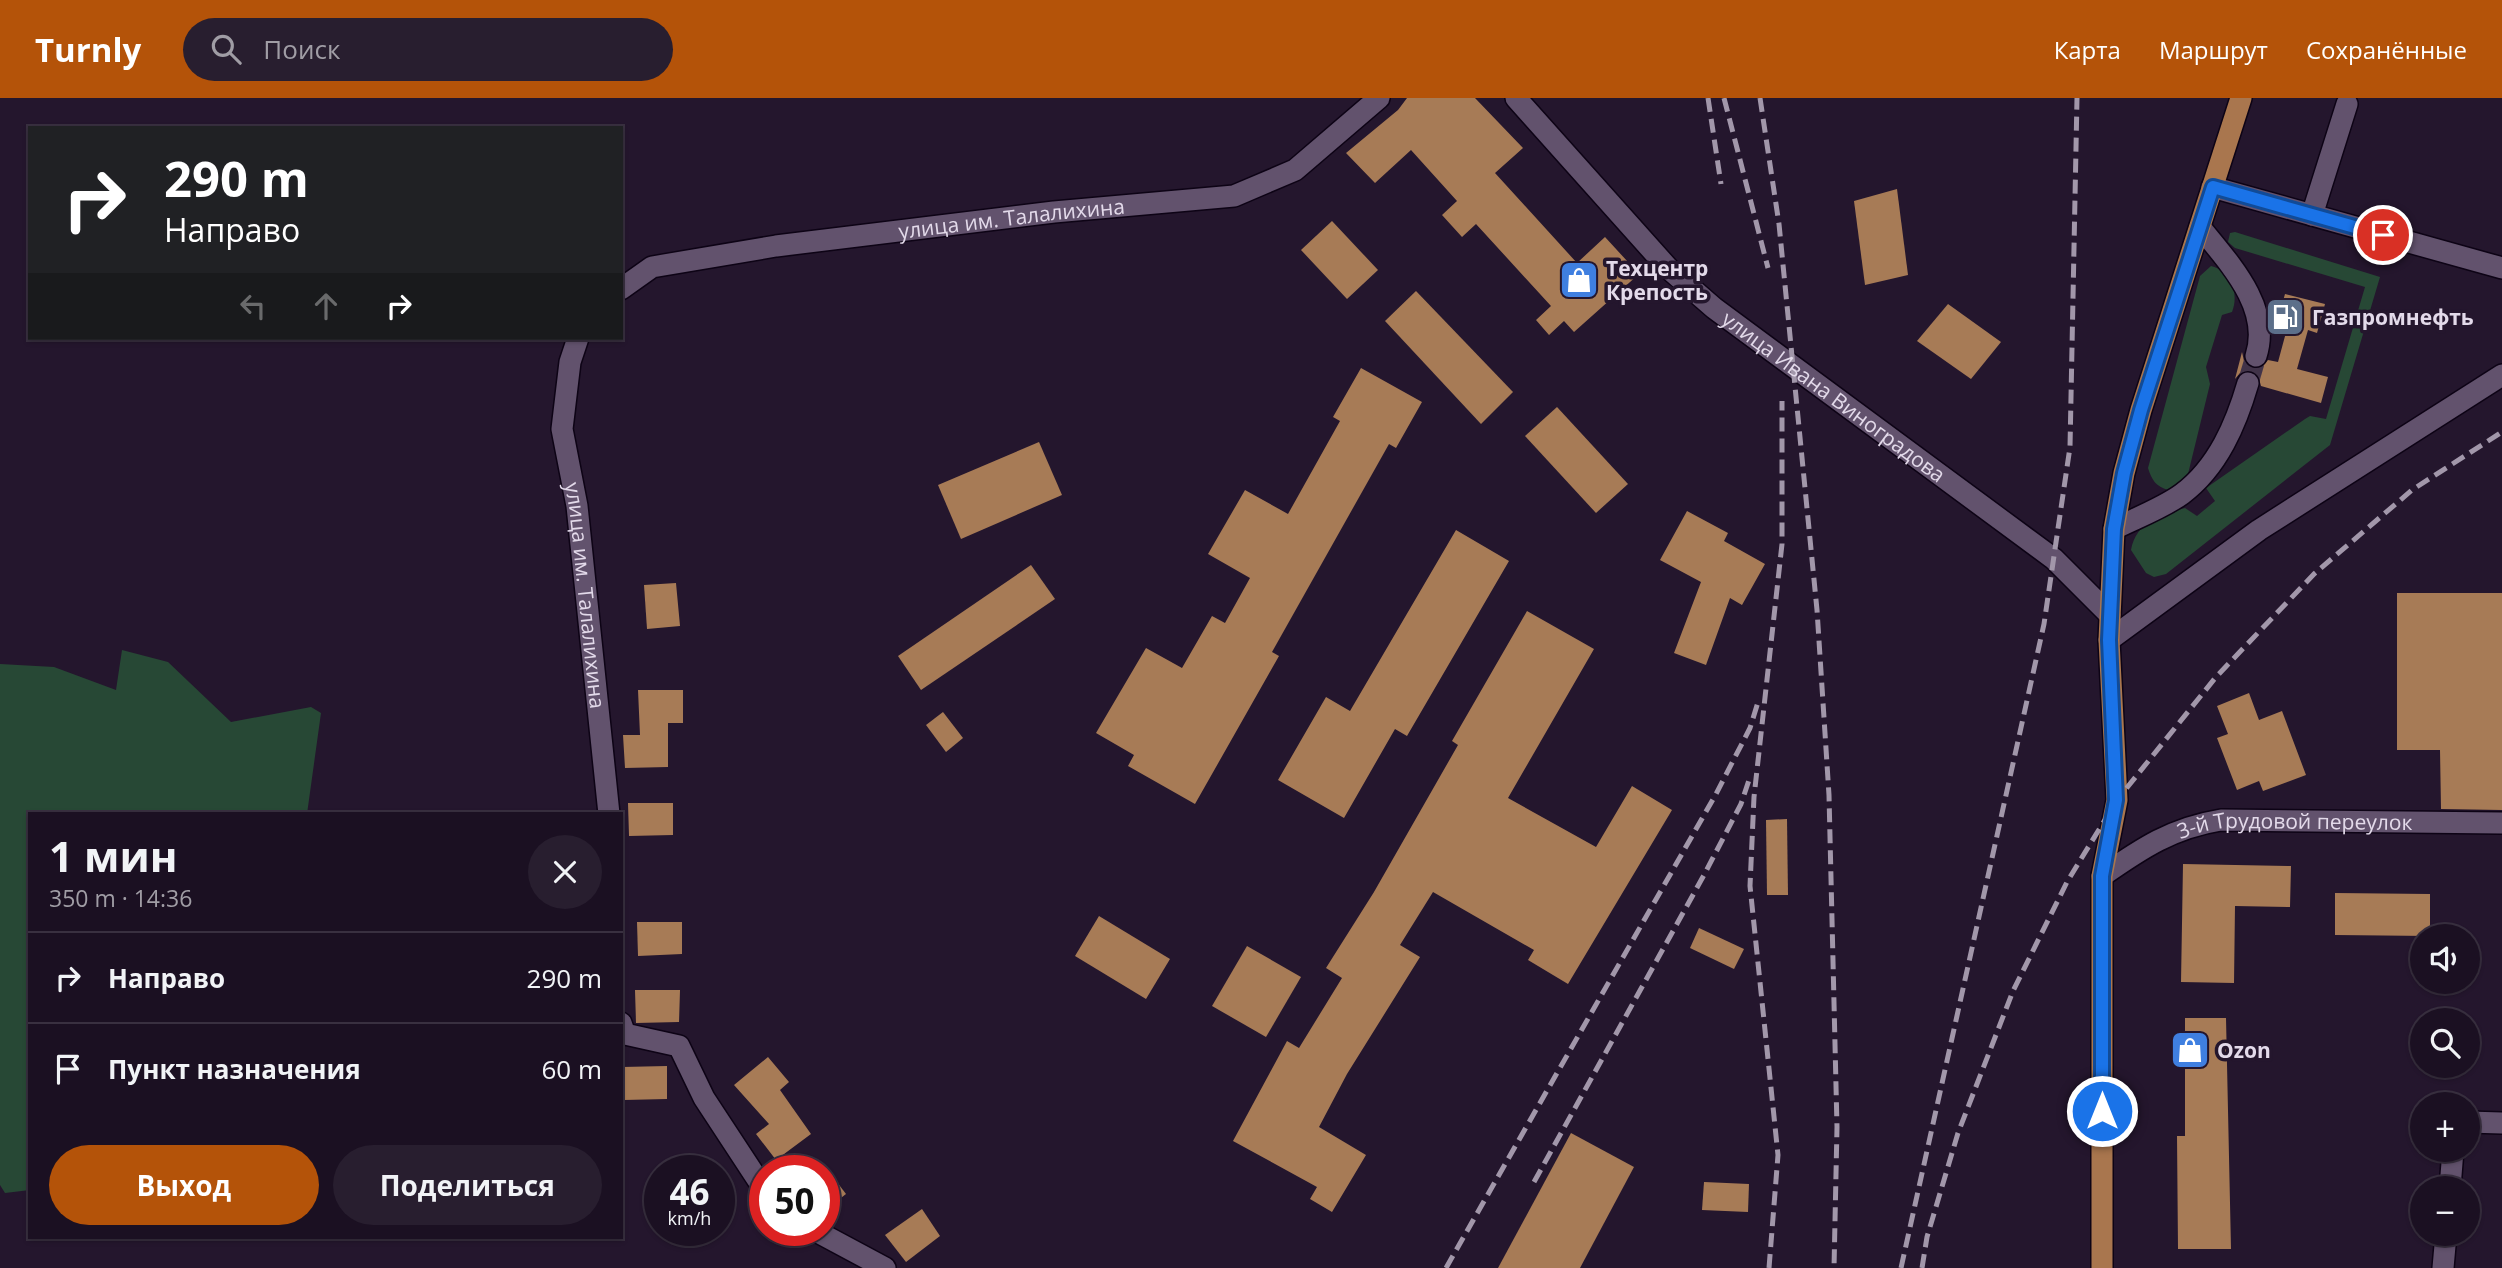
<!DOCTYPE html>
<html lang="ru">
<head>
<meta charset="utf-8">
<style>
	body { margin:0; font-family:"Open Sans",sans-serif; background:#281e2f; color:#f1f3f6; height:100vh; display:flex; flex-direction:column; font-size:26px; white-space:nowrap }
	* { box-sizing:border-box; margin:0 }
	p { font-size:23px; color:#a09da5 }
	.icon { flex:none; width:38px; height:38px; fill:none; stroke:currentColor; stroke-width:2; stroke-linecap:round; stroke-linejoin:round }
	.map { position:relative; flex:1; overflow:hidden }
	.drawer { position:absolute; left:28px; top:714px; width:595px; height:427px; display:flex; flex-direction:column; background:#1b1022; border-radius:0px; box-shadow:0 2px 5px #0004,0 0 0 2px #393040 }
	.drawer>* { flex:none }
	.banner { position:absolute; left:28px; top:28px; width:595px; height:214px; border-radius:0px; box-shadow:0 2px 5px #0004,0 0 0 2px #393040; background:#202124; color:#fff; overflow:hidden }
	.tools { position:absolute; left:2410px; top:826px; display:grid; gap:14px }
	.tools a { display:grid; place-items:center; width:70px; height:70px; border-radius:50%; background:#1b1022; box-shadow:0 2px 5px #0004,0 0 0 2px #393040; font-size:35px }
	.speed { position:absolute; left:644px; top:1057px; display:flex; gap:14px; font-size:35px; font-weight:700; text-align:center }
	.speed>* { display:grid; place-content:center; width:91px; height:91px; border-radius:50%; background:#1b1022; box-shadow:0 2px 5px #0004,0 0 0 2px #393040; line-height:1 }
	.speed small { font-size:18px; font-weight:400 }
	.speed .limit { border:10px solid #d22; background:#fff; color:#111 }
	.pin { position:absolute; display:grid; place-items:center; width:60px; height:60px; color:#fff; margin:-30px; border:4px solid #fff; border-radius:50%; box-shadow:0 2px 7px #0007 }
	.me { position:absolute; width:77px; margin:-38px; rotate:0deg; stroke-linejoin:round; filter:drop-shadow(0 0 5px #0008) }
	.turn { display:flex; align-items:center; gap:24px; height:147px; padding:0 21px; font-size:32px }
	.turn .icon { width:91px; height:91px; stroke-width:2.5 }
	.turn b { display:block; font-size:49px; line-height:60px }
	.lanes { display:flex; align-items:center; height:66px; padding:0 21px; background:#0003; justify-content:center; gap:35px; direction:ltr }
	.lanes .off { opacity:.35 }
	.round { display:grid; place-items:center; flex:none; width:74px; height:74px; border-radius:37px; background:#281e2f }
	.overview { display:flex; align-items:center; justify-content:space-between; height:119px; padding:0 21px }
	h1 { font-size:42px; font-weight:700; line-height:52px }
	.button { display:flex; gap:14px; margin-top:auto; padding:14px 21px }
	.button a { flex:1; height:80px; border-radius:42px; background:#b45309; color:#fff; font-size:28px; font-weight:700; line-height:80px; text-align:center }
	.button a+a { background:#281e2f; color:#f1f3f6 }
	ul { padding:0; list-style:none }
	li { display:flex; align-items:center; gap:21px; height:91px; padding:0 21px; border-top:2px solid #393040 }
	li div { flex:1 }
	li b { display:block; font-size:26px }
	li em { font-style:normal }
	header { display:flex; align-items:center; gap:42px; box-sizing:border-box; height:98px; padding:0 35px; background:#b45309; color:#fff }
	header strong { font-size:33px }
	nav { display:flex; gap:38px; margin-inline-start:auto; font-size:24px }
	.search { width:490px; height:63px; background:#281e2f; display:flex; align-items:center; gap:18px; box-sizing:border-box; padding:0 24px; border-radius:38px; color:#a09da5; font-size:26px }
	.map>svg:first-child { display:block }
</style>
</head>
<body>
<header>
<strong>Turnly</strong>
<div class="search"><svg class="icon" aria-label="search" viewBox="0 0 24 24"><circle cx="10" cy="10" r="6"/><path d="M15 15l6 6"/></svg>Поиск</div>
<nav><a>Карта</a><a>Маршрут</a><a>Сохранённые</a></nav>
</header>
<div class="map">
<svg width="2502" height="1170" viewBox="0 0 2502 1170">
	<rect width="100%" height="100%" fill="#24162d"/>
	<g fill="#274835">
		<path d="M2235 134 2380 179 2330 347 2166 476 2154 479 2146 475 2131 452C2136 424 2161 416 2185 410L2197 418 2215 403 2206 390 2305 321 2310 318 2326 321 2365 189 2235 150 2228 144 2230 135Z"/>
		<path d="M2211 168C2230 172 2240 196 2232 214L2222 217 2206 269 2210 286 2188 376 2180 387 2168 392C2156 388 2152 383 2148 370L2200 178Z"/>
		<path d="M122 552 168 564 231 624 311 609 321 615 307 716H30V1092L5 1095 0 1087V566L54 569 116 592Z"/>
	</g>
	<g fill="#a77b56">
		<path d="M1407 0H1475L1523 50 1495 75 1577 165 1605 139 1639 176 1574 234 1564 223 1549 237 1536 222 1551 208 1476 126 1462 139 1442 117 1457 103 1411 52 1375 85 1346 55 1398 12Z"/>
		<path d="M1897 91 1908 177 1865 187 1854 103Z"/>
		<path d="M1332 123 1378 172 1347 201 1301 152Z"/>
		<path d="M1416 193 1513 294 1481 326 1385 223Z"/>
		<path d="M2285 196 2325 206 2317 235 2308 232 2297 271 2328 279 2321 305 2261 288 2258 277 2251 272 2240 275 2235 281 2242 254 2244 263 2253 271 2261 270 2268 262 2278 264 2288 227 2277 224Z"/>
		<path d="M1948 206 2001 244 1971 281 1917 243Z"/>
		<path d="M1361 270 1422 304 1396 350 1389 346 1272 554 1279 558 1195 706 1128 668 1134 657 1096 635 1146 550 1182 570 1212 518 1225 525 1250 480 1208 456 1245 392 1288 416 1340 323 1333 319Z"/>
		<path d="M1557 309 1628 386 1596 415 1525 338Z"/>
		<path d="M1039 344 1062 397 961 441 938 387Z"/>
		<path d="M1687 413 1728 435 1724 443 1765 466 1742 507 1730 500 1706 567 1674 555 1701 484 1660 462Z"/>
		<path d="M1456 432 1509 463 1407 638 1395 631 1344 720 1278 682 1326 599 1350 613Z"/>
		<path d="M1031 467 1055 501 921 592 898 558Z"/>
		<path d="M676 485 680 528 647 531 644 487Z"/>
		<path d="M2397 495H2502V712L2441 711 2440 652H2397Z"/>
		<path d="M1527 513 1594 551 1508 700 1596 749 1632 688 1672 712 1568 886 1528 862 1534 852 1433 794 1400 847 1420 859 1347 976 1319 1029 1366 1057 1332 1114 1310 1101 1317 1089 1233 1043 1287 943 1299 950 1342 880 1326 870 1374 794 1458 647 1452 643Z"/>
		<path d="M638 592H683V625H668V669L625 670 623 637H640Z"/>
		<path d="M2249 595 2259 622 2282 613 2306 677 2263 693 2259 683 2237 692 2217 640 2228 636 2217 608Z"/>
		<path d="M943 614 963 640 946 654 926 627Z"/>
		<path d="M628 705H673V737L629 738Z"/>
		<path d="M1787 721 1788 797H1767L1766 722Z"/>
		<path d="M2183 766 2291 768 2290 809 2235 808 2234 885 2181 884Z"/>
		<path d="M2335 795 2430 796V838L2335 837Z"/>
		<path d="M1099 818 1170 861 1146 901 1075 858Z"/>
		<path d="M637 824H682V856L638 858Z"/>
		<path d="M1699 830 1744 851 1734 871 1690 850Z"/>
		<path d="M1247 848 1301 879 1266 939 1212 908Z"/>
		<path d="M635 892H680L679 924 636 925Z"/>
		<path d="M2185 920H2226L2231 1151H2178L2177 1038H2185Z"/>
		<path d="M768 959 789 984 780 992 811 1036 776 1062 756 1036 769 1026 734 987Z"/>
		<path d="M667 968V1001L624 1002 622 969Z"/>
		<path d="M1571 1035 1634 1069 1580 1170H1498Z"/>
		<path d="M824 1067 846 1096 824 1113Z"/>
		<path d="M1704 1084 1749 1086 1748 1114 1702 1112Z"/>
		<path d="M922 1111 940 1138 906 1164 885 1137Z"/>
	</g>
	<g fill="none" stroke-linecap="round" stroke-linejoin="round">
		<path stroke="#413349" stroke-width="21" stroke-dasharray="21 10" stroke-linecap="butt" d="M2248 285 2256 258"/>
		<g stroke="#0d0315" stroke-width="24">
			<g id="minor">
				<path id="s1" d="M1516 0 1668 170 1714 210 2054 461 2110 517"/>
				<path d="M2212 89 2502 170"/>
				<path d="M2312 117 2347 6"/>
				<path d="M2200 129C2228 164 2272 209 2256 258"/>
				<path id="s2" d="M621 191 652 169 776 148 1054 114 1234 98 1295 72 1379 0"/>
				<path id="s3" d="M578 240 570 264 562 331 577 408 609 716"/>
				<path d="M2114 431C2136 420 2163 410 2182 396 2218 369 2236 326 2248 285"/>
				<path d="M2109 542 2259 432 2502 277"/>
				<path id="s4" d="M2102 778C2142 750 2172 730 2221 722L2502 725"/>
				<path d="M621 925 625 936 679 948 704 1000 765 1093"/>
				<path d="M2468 1024 2502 1025"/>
				<path d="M2450 1090 2453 1052"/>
				<path d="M814 1132 885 1170"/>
				<path d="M2443 1170 2446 1136"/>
			</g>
		</g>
		<g stroke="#0d0315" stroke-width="24">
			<path id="major" d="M2102 1170V778L2117 702 2109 542 2114 431 2124 375 2141 312 2241 0"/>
		</g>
		<use href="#minor" stroke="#62526d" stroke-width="21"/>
		<use href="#major" stroke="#a9764e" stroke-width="21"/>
		<g stroke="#a297aa" stroke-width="5" stroke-dasharray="14 7" stroke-linecap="butt">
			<path d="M1708 0 1721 86"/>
			<path d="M1724 0 1768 170"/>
			<path d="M1760 0 1779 126 1817 512 1829 697 1837 1029 1834 1170"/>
			<path d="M1534 1084 1704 777 1741 706 1750 679"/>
			<path d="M1446 1170 1716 696 1750 630 1759 601"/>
			<path d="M1769 1170 1778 1057 1750 788 1754 699 1782 446V303"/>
			<path d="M1901 1170 2044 526 2070 349 2077 0"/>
			<path d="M1922 1170 1927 1139 1958 1035 2013 893 2067 784 2117 702 2216 579 2314 476 2412 392 2502 334"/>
		</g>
	</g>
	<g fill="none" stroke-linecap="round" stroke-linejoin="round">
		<g stroke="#114b97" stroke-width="18">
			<path id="route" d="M2102 1013V778L2116 702 2109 542 2114 431 2124 375 2141 312 2213 89 2383 137"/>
		</g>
		<use href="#route" stroke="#1a73e8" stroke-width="12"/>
	</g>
	<defs>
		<g id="shop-square" transform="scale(2.0125)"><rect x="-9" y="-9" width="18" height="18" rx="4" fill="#3f7fe0" stroke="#24162d"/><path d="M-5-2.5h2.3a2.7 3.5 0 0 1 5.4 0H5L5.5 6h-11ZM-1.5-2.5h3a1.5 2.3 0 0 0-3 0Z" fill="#fff"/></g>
		<g id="fuel-square" transform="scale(2.0125)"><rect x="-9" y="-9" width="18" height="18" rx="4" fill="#5c6f8a" stroke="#24162d"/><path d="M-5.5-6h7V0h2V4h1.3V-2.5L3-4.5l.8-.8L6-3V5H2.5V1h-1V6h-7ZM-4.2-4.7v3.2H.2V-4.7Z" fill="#fff"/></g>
	</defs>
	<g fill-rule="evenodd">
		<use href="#shop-square" x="1579" y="182"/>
		<use href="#fuel-square" x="2285" y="219"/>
		<use href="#shop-square" x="2190" y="952"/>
	</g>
	<g text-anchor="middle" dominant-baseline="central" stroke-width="7" stroke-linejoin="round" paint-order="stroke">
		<g font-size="21" fill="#e3daea" stroke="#24162d">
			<text stroke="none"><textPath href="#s2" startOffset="401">улица им. Талалихина</textPath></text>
			<text stroke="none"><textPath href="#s1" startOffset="438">улица Ивана Виноградова</textPath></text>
			<text stroke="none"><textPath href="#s3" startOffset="261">улица им. Талалихина</textPath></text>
			<text stroke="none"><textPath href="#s4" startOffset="206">3-й Трудовой переулок</textPath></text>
		</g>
		<g font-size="21" font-weight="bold" fill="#e3daea" stroke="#24162d" text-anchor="start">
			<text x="1606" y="170">Техцентр<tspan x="1606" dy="24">Крепость</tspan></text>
			<text x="2312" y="219">Газпромнефть</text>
			<text x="2217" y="952">Ozon</text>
		</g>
	</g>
</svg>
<div class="tools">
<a><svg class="icon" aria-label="sound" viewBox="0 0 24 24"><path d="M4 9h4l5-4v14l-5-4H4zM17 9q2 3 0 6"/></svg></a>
<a><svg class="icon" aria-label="search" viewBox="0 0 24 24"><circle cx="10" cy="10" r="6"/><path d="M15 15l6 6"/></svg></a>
<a>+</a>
<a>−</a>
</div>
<div class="speed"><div>46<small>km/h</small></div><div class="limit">50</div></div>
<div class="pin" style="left:2383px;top:137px;background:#d93025"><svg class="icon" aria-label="arrive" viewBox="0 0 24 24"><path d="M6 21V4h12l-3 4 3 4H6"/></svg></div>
<svg class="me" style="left:2102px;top:1013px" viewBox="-20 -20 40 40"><circle r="17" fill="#1a73e8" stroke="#fff" stroke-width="3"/><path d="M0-11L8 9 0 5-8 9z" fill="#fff"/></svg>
<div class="banner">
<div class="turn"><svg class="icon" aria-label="right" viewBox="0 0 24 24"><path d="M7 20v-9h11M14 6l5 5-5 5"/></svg><div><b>290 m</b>Направо</div></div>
<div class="lanes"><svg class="icon off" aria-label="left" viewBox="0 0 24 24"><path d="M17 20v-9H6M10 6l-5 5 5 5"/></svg><svg class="icon off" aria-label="ahead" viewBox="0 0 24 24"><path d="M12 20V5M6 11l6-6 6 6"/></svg><svg class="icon" aria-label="right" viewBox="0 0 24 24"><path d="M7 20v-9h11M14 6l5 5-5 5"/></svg></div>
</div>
<section class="drawer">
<div class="overview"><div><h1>1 мин</h1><p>350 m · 14:36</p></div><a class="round"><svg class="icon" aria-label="close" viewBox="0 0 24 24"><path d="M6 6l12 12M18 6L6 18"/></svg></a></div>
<ul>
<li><svg class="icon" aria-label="right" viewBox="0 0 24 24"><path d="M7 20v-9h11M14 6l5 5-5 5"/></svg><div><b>Направо</b></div><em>290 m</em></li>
<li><svg class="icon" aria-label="arrive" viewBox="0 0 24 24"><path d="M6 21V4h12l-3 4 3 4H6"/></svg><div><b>Пункт назначения</b></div><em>60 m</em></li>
</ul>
<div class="button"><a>Выход</a><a>Поделиться</a></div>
</section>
</div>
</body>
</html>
